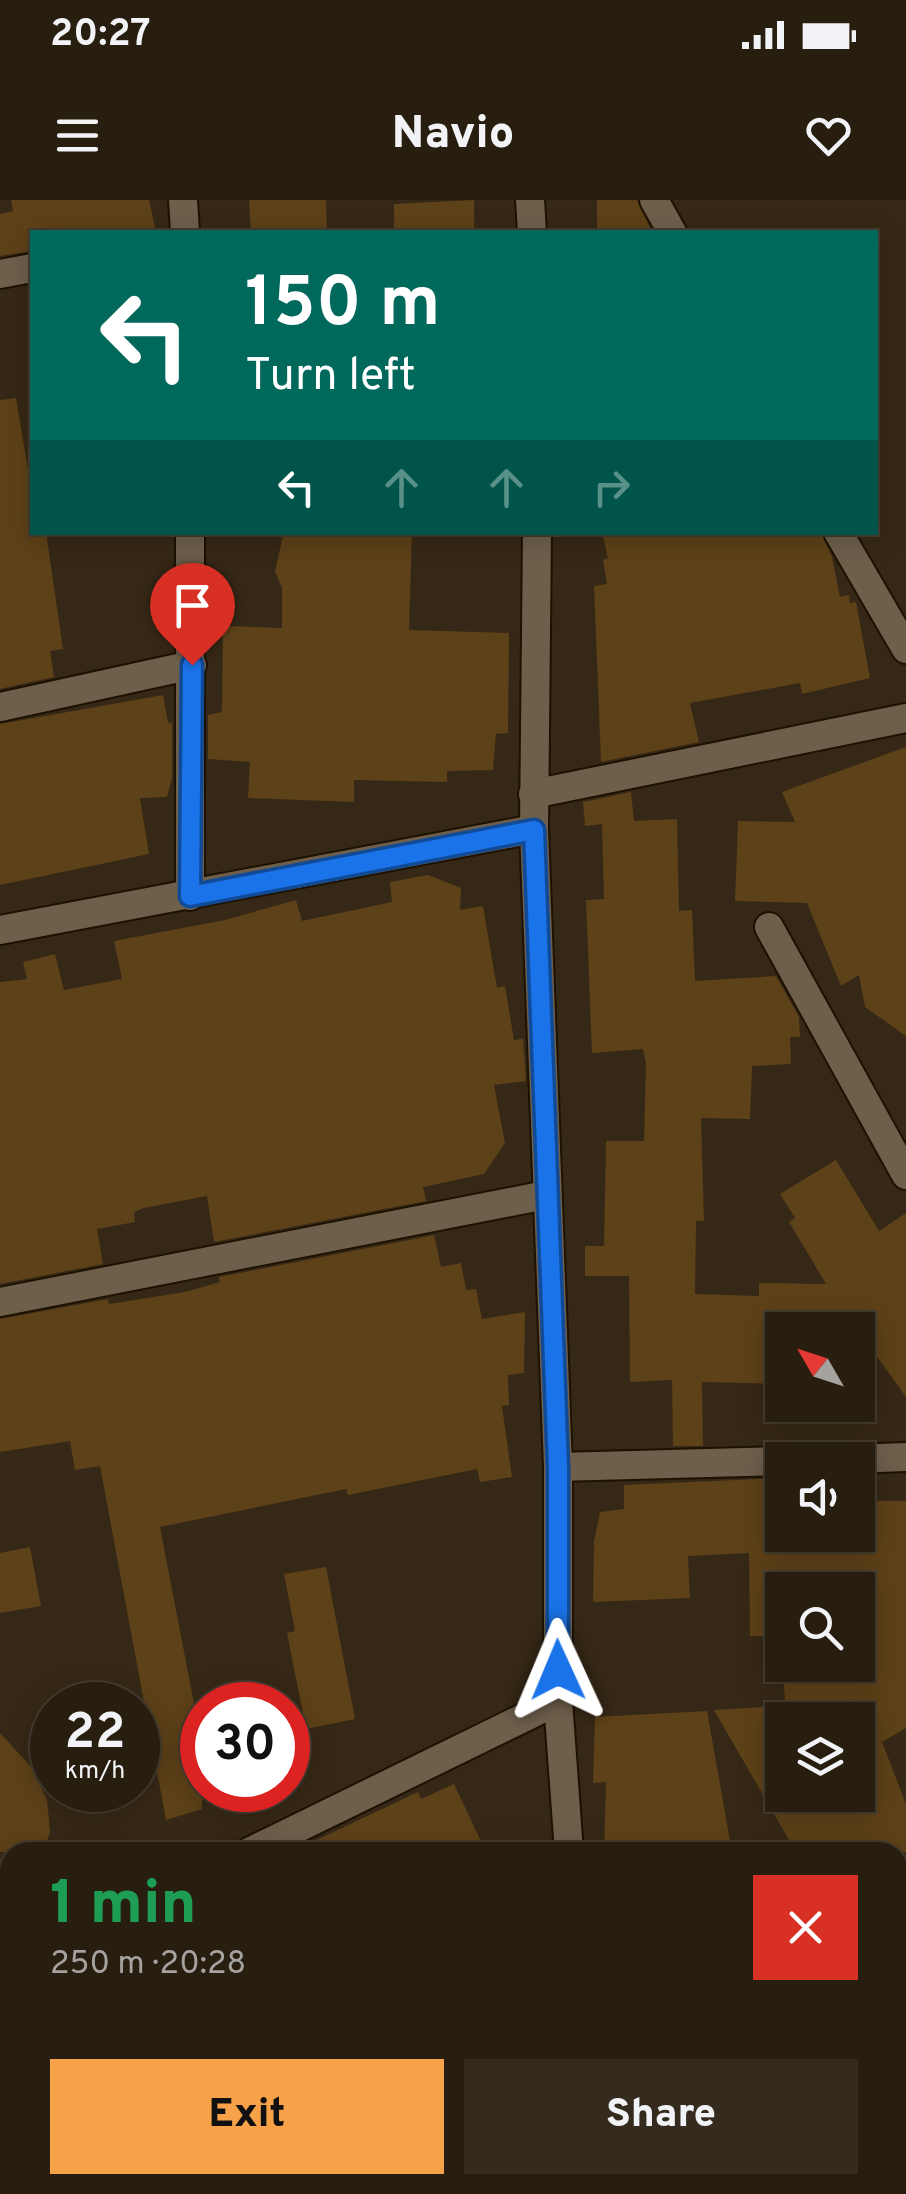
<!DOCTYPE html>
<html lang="en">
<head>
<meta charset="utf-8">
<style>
	body { margin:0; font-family:Overpass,sans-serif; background:#342b1e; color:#f1f3f6; height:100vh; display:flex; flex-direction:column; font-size:38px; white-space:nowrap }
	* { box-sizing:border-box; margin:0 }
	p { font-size:32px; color:#a5a29f }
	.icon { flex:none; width:55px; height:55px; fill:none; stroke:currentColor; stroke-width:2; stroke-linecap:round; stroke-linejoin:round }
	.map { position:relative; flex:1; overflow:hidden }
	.sheet { position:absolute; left:0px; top:1642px; width:908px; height:352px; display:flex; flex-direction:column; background:#281e10; border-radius:30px 30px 0 0; box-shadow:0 5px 25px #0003,0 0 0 2px #443c30 }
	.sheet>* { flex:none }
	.top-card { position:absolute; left:30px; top:30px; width:848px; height:305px; border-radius:0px; box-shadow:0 5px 25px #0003,0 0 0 2px #443c30; background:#00695c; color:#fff; overflow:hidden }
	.needle { width:65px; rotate:309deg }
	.buttons { position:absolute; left:765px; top:1112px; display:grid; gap:20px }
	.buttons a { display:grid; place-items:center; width:110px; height:110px; border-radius:0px; background:#281e10; box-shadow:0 5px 25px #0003,0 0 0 2px #443c30; font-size:50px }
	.speed { position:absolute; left:30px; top:1482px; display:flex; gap:20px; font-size:50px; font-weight:700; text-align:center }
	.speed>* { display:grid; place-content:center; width:130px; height:130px; border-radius:50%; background:#281e10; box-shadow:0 5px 25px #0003,0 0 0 2px #443c30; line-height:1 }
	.speed small { font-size:25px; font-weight:400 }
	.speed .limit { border:15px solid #d22; background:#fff; color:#111 }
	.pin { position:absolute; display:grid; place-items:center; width:85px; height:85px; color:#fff; margin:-102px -42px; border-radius:50% 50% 50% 0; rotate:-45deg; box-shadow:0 0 10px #0007 }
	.pin .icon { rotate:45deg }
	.me { position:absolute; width:110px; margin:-55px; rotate:359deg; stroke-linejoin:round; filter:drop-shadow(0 0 8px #0008) }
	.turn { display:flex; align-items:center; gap:35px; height:210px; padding:0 50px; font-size:45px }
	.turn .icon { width:130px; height:130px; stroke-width:2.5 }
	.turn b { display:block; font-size:70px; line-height:85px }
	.lanes { display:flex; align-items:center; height:95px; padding:0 50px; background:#0003; justify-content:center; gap:50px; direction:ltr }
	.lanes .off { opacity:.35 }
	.round { display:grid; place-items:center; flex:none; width:105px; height:105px; border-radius:0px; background:#342b1e }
	.overview { display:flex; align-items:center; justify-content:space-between; height:170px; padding:0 50px }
	h1 { font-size:60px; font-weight:800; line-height:75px; color:#1e9e55 }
	.primary-button { display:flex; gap:20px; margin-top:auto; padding:20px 50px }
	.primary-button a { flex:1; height:115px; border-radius:0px; background:#f7a248; color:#111; font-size:40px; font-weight:800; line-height:115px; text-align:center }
	.primary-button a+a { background:#342b1e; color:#f1f3f6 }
	.status { display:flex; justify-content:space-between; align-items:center; height:70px; padding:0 50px; background:#281e10; direction:ltr }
	.status svg { height:28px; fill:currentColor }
	header { display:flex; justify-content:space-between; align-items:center; height:130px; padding:0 50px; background:#281e10; font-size:45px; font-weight:800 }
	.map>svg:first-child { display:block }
</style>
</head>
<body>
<div class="status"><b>20:27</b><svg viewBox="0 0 49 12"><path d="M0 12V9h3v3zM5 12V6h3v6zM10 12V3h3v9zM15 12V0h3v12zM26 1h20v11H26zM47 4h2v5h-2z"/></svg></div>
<header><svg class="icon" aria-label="menu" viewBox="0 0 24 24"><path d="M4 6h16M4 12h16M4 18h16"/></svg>Navio<svg class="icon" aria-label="heart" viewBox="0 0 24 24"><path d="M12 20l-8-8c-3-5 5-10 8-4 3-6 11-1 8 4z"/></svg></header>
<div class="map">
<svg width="906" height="1994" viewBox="0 0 906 1994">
	<rect width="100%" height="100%" fill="#362816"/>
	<g fill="#5d4118">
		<path d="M11 0H149L156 32H32V51L0 56V14L13 11Z"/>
		<path d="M249 0H326L327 32H251Z"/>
		<path d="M474 0V32H394V4Z"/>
		<path d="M597 0H637L652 32H597Z"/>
		<path d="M16 198 32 293V332H46L63 449 50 451 54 477 0 489V200Z"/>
		<path d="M284 332H412L409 430 509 433 508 533 496 534 493 570 447 571V582L354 580V602L248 598 250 562 208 559V515L222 512 223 426 282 428V388L275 371Z"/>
		<path d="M602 332H821L832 357 840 397 849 395 850 403 856 402 870 478 802 494 800 483 690 503 699 542 601 562 594 386 607 384 603 360 608 358Z"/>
		<path d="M163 495 168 523 172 522V578L167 597 140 598 149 654 0 685V524Z"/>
		<path d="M906 547V836L865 807 859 775 841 786 807 703 735 701 738 621 795 622 782 592Z"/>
		<path d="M631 592 634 621 677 619 679 711 692 710 695 781 776 776 799 817 800 837H790L791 864 752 866 750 919 701 918 704 1021H696L695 1094 759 1096V1083L826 1084 789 1022 795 1018 780 994 836 960 879 1031 906 1013V1197L858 1130H782V1184L702 1182 703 1246H673L672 1180 630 1182 629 1076H585V1046H604L606 941H644L646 863 643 849 592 853 586 700 604 699 602 624 585 626 583 602Z"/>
		<path d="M428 675 461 688 460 710 483 706 497 788 505 786 514 840 523 839 526 881 494 885 505 943 484 974 423 987 426 1001 214 1042 207 996 144 1008 134 1012 135 1022 97 1029 103 1064 0 1084V782L27 779 23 762 55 754 64 790 122 779 114 741 225 720 296 700 302 721 392 702 390 682Z"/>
		<path d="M434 1035 441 1067 461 1063 466 1090 476 1089 482 1119 525 1112 524 1173 508 1175 509 1205 502 1206 512 1277 480 1282 477 1269 348 1295 346 1289 160 1327 202 1545V1609L166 1620 100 1266 75 1270 70 1241 0 1252V1119L108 1099 109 1104 185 1092 220 1082 219 1077Z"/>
		<path d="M782 1278V1335H860V1301H906V1528L882 1542 906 1604V1652H796L714 1510 782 1506V1595H858V1520H787L782 1465H858V1390H782V1436H750L749 1353 688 1356 690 1398 593 1402 594 1341 600 1312 624 1309V1285Z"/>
		<path d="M30 1347 41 1406 0 1413V1353Z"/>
		<path d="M326 1367 355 1519 306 1529 287 1433 295 1431 284 1374Z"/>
		<path d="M707 1511 732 1652H604L606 1582 593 1583 595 1517Z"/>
		<path d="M0 1533 33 1569 47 1600 50 1632 43 1652H0Z"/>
		<path d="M454 1584 486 1652H291L418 1592 421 1599Z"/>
	</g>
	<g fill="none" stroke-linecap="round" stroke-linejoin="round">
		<g stroke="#1d1101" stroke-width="32">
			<g id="minor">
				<path d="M183 0 185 32"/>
				<path d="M530 0 532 32"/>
				<path d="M654 0 672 32"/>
				<path d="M0 74 32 68"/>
				<path d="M190 332V696"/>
				<path d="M537 332 534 629 558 1267V1501L569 1652"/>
				<path d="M838 332 906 449"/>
				<path d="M0 507 192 465"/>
				<path d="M533 594 906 518"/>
				<path d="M769 727 906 975"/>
				<path d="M0 730 534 629"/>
				<path d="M0 1102 546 995"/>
				<path d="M824 1260 906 1257"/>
				<path d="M558 1267 782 1261"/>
				<path d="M249 1652 558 1501"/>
				<path d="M0 1780 10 1775"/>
				<path d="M630 1985 640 1994"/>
				<path d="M278 1994 296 1985"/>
				<path d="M579 1994 582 1985"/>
			</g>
		</g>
		<use href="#minor" stroke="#6e5f4b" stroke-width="28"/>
	</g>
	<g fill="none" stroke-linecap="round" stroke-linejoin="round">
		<g stroke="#114b97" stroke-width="25">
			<path id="route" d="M192 465 190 696 534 630 558 1267V1470"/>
		</g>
		<use href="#route" stroke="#1a73e8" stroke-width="18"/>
	</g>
</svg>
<div class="buttons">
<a><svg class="needle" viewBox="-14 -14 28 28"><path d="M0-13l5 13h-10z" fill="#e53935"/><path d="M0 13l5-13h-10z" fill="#a5a29f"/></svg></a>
<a><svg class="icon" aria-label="sound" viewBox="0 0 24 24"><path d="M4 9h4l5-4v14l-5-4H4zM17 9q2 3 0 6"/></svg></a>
<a><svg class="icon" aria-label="search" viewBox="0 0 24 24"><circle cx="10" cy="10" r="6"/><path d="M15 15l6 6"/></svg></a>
<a><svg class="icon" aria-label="layers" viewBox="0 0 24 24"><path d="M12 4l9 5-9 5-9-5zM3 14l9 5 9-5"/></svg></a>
</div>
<div class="speed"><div>22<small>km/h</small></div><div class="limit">30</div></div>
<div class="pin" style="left:192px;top:465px;background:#d93025"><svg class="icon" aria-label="arrive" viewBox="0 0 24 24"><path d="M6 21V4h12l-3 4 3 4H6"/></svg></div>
<svg class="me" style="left:558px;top:1470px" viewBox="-20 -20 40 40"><path d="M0-17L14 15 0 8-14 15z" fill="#1a73e8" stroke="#fff" stroke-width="4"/></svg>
<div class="top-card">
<div class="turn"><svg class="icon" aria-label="left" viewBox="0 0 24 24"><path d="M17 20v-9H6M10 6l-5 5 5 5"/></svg><div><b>150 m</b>Turn left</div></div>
<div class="lanes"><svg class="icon" aria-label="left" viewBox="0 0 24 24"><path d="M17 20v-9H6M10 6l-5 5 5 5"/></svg><svg class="icon off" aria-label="ahead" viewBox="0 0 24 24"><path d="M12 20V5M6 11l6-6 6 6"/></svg><svg class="icon off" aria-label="ahead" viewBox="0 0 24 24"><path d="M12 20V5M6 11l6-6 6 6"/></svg><svg class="icon off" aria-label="right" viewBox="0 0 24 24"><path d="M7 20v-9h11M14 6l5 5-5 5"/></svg></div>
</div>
<section class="sheet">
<div class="overview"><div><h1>1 min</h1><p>250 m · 20:28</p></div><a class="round" style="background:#d93025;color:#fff"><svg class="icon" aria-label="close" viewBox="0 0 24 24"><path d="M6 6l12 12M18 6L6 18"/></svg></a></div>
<div class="primary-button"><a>Exit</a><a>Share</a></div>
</section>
</div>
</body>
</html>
